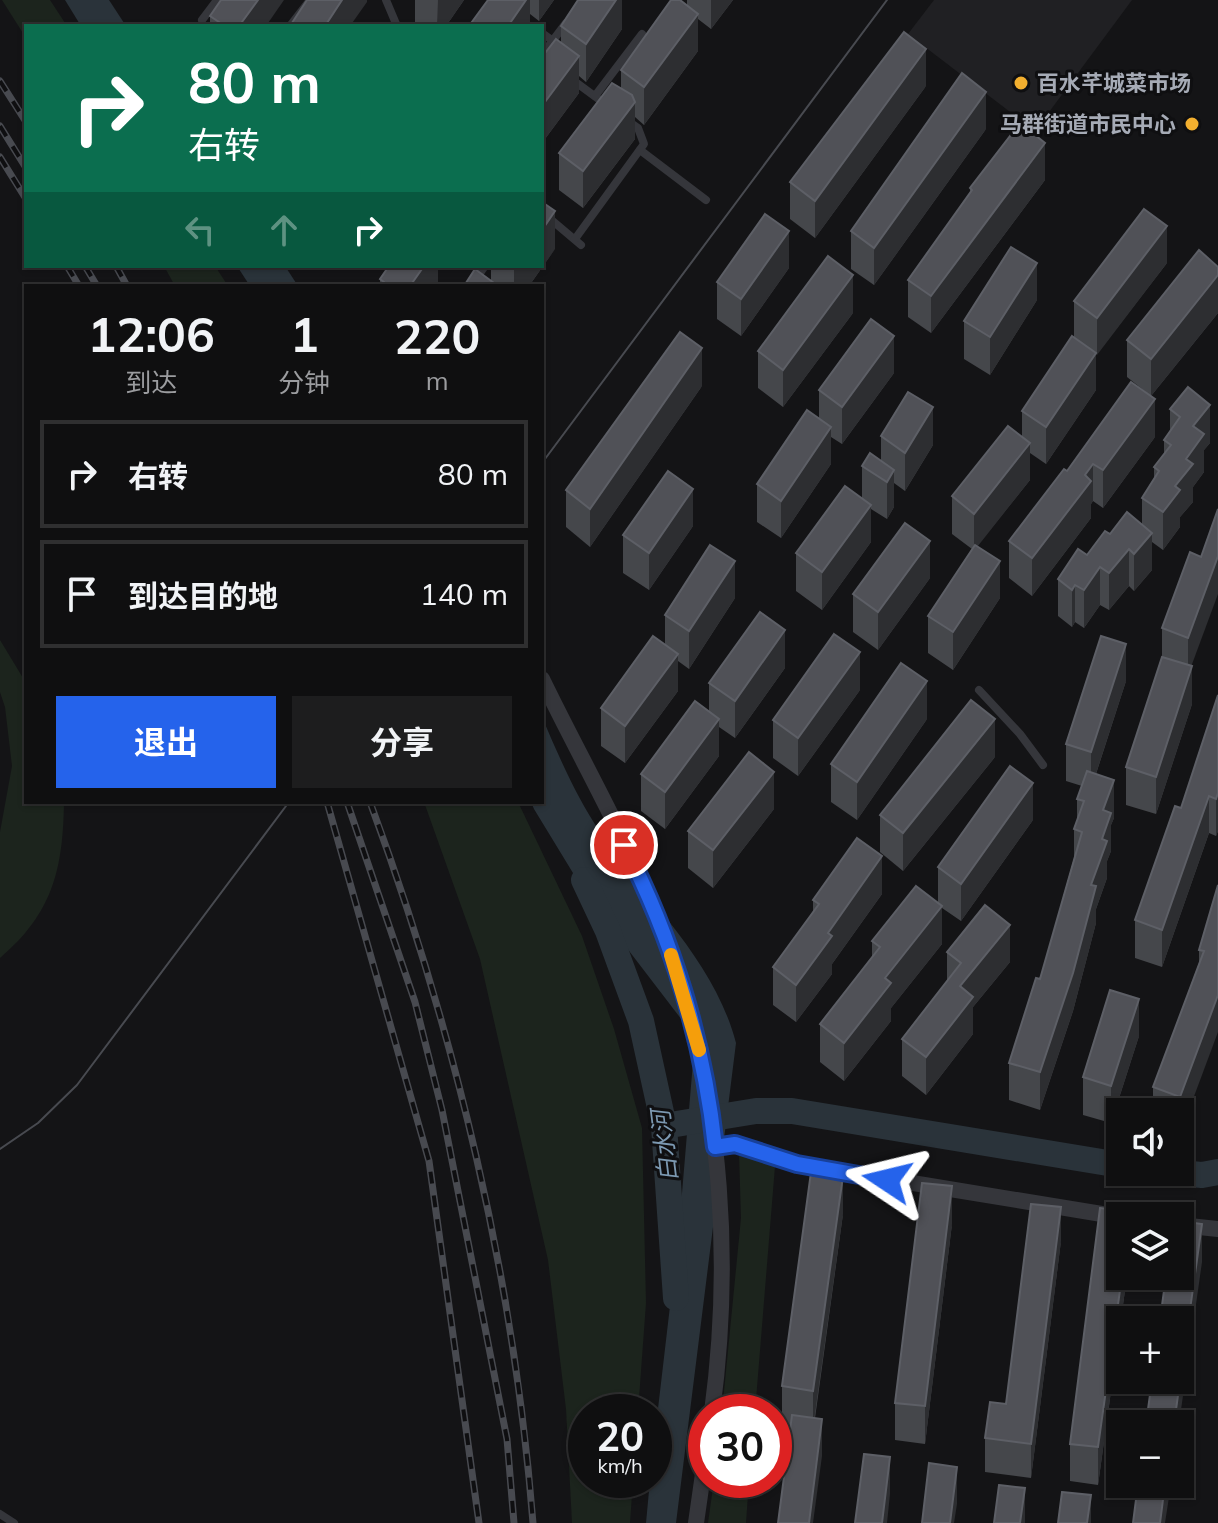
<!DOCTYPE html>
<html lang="zh">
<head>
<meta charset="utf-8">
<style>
	body { margin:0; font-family:Mulish,"Noto Sans SC",sans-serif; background:#1d1d1e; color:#f1f3f6; height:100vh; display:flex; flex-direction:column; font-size:30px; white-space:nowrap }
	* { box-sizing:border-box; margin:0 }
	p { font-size:26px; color:#9b9c9f }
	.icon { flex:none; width:44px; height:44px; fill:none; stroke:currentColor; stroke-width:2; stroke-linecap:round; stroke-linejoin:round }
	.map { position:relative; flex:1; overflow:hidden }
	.details { position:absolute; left:24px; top:284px; width:520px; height:520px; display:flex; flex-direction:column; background:#0f0f10; border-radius:0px; box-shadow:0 2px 6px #0004,0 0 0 2px #2f2f30 }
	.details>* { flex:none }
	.banner { position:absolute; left:24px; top:24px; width:520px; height:244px; border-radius:0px; box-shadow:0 2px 6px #0004,0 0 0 2px #2f2f30; background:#0b6e4f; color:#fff; overflow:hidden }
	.fabs { position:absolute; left:1106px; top:1098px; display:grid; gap:16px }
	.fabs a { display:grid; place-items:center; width:88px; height:88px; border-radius:0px; background:#0f0f10; box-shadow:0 2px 6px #0004,0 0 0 2px #2f2f30; font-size:40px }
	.speed { position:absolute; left:568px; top:1394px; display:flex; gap:16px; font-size:40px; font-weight:700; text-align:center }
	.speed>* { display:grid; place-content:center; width:104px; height:104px; border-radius:50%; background:#0f0f10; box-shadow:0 2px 6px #0004,0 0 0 2px #2f2f30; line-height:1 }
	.speed small { font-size:20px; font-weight:400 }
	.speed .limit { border:12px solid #d22; background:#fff; color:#111 }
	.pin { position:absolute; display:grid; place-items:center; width:68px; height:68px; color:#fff; margin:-34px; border:4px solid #fff; border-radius:50%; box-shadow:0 2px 8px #0007 }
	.me { position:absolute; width:88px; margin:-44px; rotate:280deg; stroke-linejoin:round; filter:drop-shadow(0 0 6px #0008) }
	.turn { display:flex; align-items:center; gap:28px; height:168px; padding:0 32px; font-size:36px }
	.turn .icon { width:104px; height:104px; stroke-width:2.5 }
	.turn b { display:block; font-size:56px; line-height:68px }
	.lanes { display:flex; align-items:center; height:76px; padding:0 32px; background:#0003; justify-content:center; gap:40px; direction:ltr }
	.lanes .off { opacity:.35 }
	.eta { display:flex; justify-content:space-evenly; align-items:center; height:136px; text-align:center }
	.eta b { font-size:48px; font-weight:700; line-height:56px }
	.primary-button { display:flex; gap:16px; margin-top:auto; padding:16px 32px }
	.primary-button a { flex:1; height:92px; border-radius:0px; background:#2563eb; color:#fff; font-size:32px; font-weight:700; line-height:92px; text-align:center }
	.primary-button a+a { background:#1d1d1e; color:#f1f3f6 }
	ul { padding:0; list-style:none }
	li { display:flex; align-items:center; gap:24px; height:108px; margin:0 16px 12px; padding:0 16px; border:4px solid #2f2f30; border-radius:0px }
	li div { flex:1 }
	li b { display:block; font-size:30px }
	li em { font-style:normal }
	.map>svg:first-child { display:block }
</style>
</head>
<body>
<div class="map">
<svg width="1218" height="1523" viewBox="0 0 1218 1523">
	<rect width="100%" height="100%" fill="#141416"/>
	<path fill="#202023" d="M934 0H1132L1035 131 908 34Z"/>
	<g fill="#1c241d">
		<path d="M2 0H50L67 26H26V38Z"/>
		<path d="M164 266H215L228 286H175Z"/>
		<path d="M0 640 26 683V802H64C63 869 53 913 0 958V832L12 766 5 707 0 692Z"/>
		<path d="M424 802H518L582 936 614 1029 642 1128 646 1303 638 1412H586V1480H633L630 1523H572L566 1409 548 1260 480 959Z"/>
		<path d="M739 1153 776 1154 755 1412H722L741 1218Z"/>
		<path d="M714 1480H749L746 1523H708Z"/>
	</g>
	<g fill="#2a333a">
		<path d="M65 0H109L126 26H81Z"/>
		<path d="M237 266H285L298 286H250Z"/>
		<path d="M542 717C559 757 576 796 600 832 647 902 714 959 736 1043L676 1523H646L650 1480H654V1443L679 1229 694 1050 685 1024 587 896 534 809 531 802H542Z"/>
	</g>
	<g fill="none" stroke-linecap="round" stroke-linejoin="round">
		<g stroke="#2a333a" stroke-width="26">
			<path d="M584 880 608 931 641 1021 664 1126 676 1298"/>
			<path d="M664 1126 756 1111H792L1120 1165"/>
			<path d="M1168 1172 1202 1175 1218 1172"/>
		</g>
		<g stroke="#35363b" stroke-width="8">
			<path d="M386 0 397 26"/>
			<path d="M202 20 217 0"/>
			<path d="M290 26 310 0"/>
			<path d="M542 33 553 41"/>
			<path d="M542 55 566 23"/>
			<path d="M570 78 608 106"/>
			<path d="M595 96 642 34"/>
			<path d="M640 150 706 200"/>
			<path d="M542 212 581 245"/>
			<path d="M575 239 644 144 638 128 628 121"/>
			<path d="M471 286 485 266"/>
			<path d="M979 690 1020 734 1043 765"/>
			<path d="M0 1514 14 1523"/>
		</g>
		<g stroke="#35363b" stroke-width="16">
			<path d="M542 679C588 774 643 866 676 966 722 1109 732 1263 712 1412"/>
			<path d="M715 1147 735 1144 797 1164 1120 1217"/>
			<path d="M1180 1225 1218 1229"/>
			<path d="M696 1523 706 1453"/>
		</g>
		<g stroke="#484a50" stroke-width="2">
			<path d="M542 463 887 0"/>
			<path d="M0 1149 38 1123 77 1085 289 802"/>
		</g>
		<g stroke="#484a50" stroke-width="7">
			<g id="rail">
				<path d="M0 81 26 122"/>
				<path d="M0 126 26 168"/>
				<path d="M0 157 26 199"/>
				<path d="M67 266 79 286"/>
				<path d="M85 266 97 286"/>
				<path d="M116 266 127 286"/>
				<path d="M327 802 429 1161 479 1523"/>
				<path d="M347 802 415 1002 442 1110 507 1439 514 1523"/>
				<path d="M370 802C455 1032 514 1278 533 1523"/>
			</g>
		</g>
		<use href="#rail" stroke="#0f0f11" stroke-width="4" stroke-dasharray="12" stroke-linecap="butt"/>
	</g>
	<g fill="#45474b">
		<path d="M415 0H464L446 26H421L415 22Z"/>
		<path d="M488 0H554L539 21 530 14V26Z"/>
		<path d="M622 0V29L586 82 579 76V93L542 143V57L561 43V26Z"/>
		<path d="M687 0H733L711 29 698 19V51L644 125 635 117V139L583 208 559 190V153L621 88V70L687 5Z"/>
		<path d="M210 16 266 26H210Z"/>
		<path d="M926 86 815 238 790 219V182Z"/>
		<path d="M986 129 874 285 851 269V231Z"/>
		<path d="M1045 180 931 333 908 317V280L970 194V188Z"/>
		<path d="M555 249 529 286H464L491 281V266H542Z"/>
		<path d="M1167 263 1096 355V390L1046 464 1030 453V480L977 546 1000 598 953 670 928 653V616L972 549 952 534V496L1022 436V411L1074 338V301Z"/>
		<path d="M438 266V284L437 286H380V279Z"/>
		<path d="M1218 267V313L1151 396 1127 377V340Z"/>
		<path d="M789 268 741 336 717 319V282Z"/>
		<path d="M1037 300 990 375 964 359V321Z"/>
		<path d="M853 313 783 407 758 388V351Z"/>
		<path d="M894 373 842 444 831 437V464L781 538 757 522V484L819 418V390Z"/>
		<path d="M702 386 590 547 566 527V490Z"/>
		<path d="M1170 409 1210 443 1204 450V472L1193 487V502L1180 517V527L1163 550 1152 542V570L1134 591 1129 586 1109 610 1100 605 1084 628 1075 622 1072 627 1058 616V579L1110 534 1142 524V498L1154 479V467L1164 455V440L1170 431Z"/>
		<path d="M881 436 933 445 905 491 894 483V507L887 519 871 509V542L822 610 796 591V553L862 498V466L881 461Z"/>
		<path d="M1155 437 1103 508 1093 501 1091 504V518L1032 596 1009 578V541L1067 471Z"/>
		<path d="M693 526 649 590 623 573V535Z"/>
		<path d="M1190 552 1192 704 1156 814 1126 805V767L1162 658V628Z"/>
		<path d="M930 578 878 650 853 632V594Z"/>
		<path d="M735 598 689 669 678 661V691L625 763 601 746V708L665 644V615Z"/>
		<path d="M785 668 735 738 719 727V756L665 829 641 811V774L709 712V683Z"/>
		<path d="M1126 681 1096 774 1114 818 1111 825V851L1107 861V878L1096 909V923L1073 1011 1040 1110 1009 1100V1063L1040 979 1074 858V829L1077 821V799L1082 786 1066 781V744Z"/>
		<path d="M860 690 798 776 773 758V720Z"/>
		<path d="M1218 695V831L1216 836 1209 833 1162 967 1135 958V920L1181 808Z"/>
		<path d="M927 719 857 820 831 802V764Z"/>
		<path d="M995 757 903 871 880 852V815Z"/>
		<path d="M774 809 713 888 688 868V831Z"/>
		<path d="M1033 820 961 921 942 908V944L891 1008V1021L844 1081 820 1062V1024L872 958V941L938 903V867Z"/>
		<path d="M1218 885 1180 1134V1112H1153V1087L1199 963V950Z"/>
		<path d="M882 894 832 964V974L796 1022 773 1005V967L813 913V900Z"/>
		<path d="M947 952 1010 962 973 1007V1034L926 1095 902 1076V1039L947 981Z"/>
		<path d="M1139 1036 1111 1123 1083 1115V1077Z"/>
		<path d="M843 1214 815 1418 822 1456 791 1425 782 1424V1386Z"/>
		<path d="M952 1224 925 1444 895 1440V1403Z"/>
		<path d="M1061 1241 1031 1478 985 1472V1438L1006 1404Z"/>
		<path d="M1120 1276H1127L1098 1485 1070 1481V1444Z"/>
	</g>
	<g fill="#2d2e31">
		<path d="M258 0H284L266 26H239Z"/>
		<path d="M342 0H367V2L350 26H325Z"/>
		<path d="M438 0H464L446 26H437Z"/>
		<path d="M526 0H530V26H508Z"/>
		<path d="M539 0H554L539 21Z"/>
		<path d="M616 0H622V29L586 82V44Z"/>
		<path d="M711 0H733L711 29Z"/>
		<path d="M698 14V51L644 125V87Z"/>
		<path d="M926 49V86L815 238V201Z"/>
		<path d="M579 56V93L542 143V106Z"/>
		<path d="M986 92V129L874 285V248Z"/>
		<path d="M635 102V139L583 208V171Z"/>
		<path d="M1045 143V180L931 333V296Z"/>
		<path d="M555 211V249L529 286H514V270L517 266H542V230Z"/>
		<path d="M1167 226V263L1097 355V318Z"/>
		<path d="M789 231V268L741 336V299Z"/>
		<path d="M1037 263V300L990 375V337Z"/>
		<path d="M424 266H438V284L437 286H410Z"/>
		<path d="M853 275V313L783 407V370Z"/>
		<path d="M1218 275V313L1151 396V359Z"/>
		<path d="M894 336V373L842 444V407Z"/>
		<path d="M702 348V386L590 547V509Z"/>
		<path d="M1096 353V390L1046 464V427Z"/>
		<path d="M1155 399V437L1103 508V470Z"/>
		<path d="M1210 405V443L1204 450V472L1193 487V502L1180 517V527L1163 550V512L1186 459 1193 426Z"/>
		<path d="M933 407V445L905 491V453Z"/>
		<path d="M831 427V464L781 538V501Z"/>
		<path d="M1030 443V480L974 551V514Z"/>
		<path d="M1093 464V501L1091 504V518L1032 596V558L1085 475Z"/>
		<path d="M894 470V507L887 519V482Z"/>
		<path d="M693 489V526L649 590V553Z"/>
		<path d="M871 505V542L822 610V572Z"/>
		<path d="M1152 533V570L1134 591V554Z"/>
		<path d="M930 541V578L878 650V612Z"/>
		<path d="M1129 549V586L1109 610V573Z"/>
		<path d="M1218 556V594L1188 675V638Z"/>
		<path d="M735 561V598L689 669V631Z"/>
		<path d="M1000 561V598L953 670V632Z"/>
		<path d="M1100 567V605L1084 628V590Z"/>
		<path d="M1075 585V622L1072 627V590Z"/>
		<path d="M785 630V668L735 738V701Z"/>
		<path d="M1126 644V681L1091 789V752Z"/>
		<path d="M860 652V690L798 776V738Z"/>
		<path d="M678 654V691L625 763V726Z"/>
		<path d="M1192 666V704L1156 814V777Z"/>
		<path d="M927 681V719L857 820V782Z"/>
		<path d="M719 719V756L665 829V792Z"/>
		<path d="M995 719V757L903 871V833Z"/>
		<path d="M774 772V809L713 888V850Z"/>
		<path d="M1114 780V818L1111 825V851L1107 861V878L1096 909V923L1073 1011 1040 1110V1072L1091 885 1103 810Z"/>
		<path d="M1033 783V820L961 921V884Z"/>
		<path d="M1218 793V831L1216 836V799Z"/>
		<path d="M1209 796V833L1162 967V930Z"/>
		<path d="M882 856V894L832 964V974L796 1022V985L828 933Z"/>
		<path d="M942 906V944L891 1008V1021L844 1081V1043L885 978Z"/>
		<path d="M1010 925V962L973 1007V1034L926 1095V1057L960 986Z"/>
		<path d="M1218 995V1032L1180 1134V1097Z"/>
		<path d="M1139 999V1036L1111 1123V1086Z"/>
		<path d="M843 1176V1214L813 1428V1391Z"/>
		<path d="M952 1186V1224L925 1444V1406Z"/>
		<path d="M1061 1207V1241L1031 1478V1444Z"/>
		<path d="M1202 1224V1262L1179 1424H1174Z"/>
		<path d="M1122 1276H1127L1098 1485V1447Z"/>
		<path d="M822 1419V1456L813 1523H809Z"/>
		<path d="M890 1457V1494L887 1523H882Z"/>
		<path d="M957 1467V1504L954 1523H950Z"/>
		<path d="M1165 1484H1171L1165 1523H1160Z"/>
		<path d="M1025 1488V1523H1020Z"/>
		<path d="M1091 1495V1523H1087Z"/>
	</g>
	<g fill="#505157" stroke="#5d5f66" stroke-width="2">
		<path d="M221 0H258L239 26H225L210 16Z"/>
		<path d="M307 0H342L325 26H290Z"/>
		<path d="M488 0H526L508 26H469Z"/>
		<path d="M578 0H616L586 44 561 26Z"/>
		<path d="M671 0H680L698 14 644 87 621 70Z"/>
		<path d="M904 32 926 49 815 201 790 182Z"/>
		<path d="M556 39 579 56 542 106V57Z"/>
		<path d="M962 73 986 92 874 248 851 231Z"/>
		<path d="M612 83 632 95 635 102 583 171 559 153Z"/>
		<path d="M1020 123 1045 143 931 296 908 280 972 190 970 188Z"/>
		<path d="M542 202 555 211 542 230Z"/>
		<path d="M1144 209 1167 226 1097 318 1074 301Z"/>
		<path d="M765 214 789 231 741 299 717 282Z"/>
		<path d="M1011 247 1037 263 990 337 964 321Z"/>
		<path d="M1199 250 1218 267V275L1151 359 1127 340Z"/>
		<path d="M828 256 853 275 783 370 758 351Z"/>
		<path d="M389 266H424L410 286H389L380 279Z"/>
		<path d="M475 269 498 286H464Z"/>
		<path d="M871 319 894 336 842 407 819 390Z"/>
		<path d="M680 332 702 348 590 509 566 490Z"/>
		<path d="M1072 336 1096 353 1046 427 1022 411Z"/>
		<path d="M1131 382 1155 399 1103 470 1093 464 1085 475 1091 481 1032 558 1009 541 1064 469 1067 471Z"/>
		<path d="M1188 387 1210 405 1193 426 1204 434 1186 459 1193 464 1175 486 1180 490 1163 512 1142 498 1159 471 1154 467 1171 445 1164 440 1180 417 1170 409Z"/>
		<path d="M908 392 933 407 905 453 881 436Z"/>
		<path d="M807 410 831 427 781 501 757 484Z"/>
		<path d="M1008 426 1030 443 974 514 952 496Z"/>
		<path d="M870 453 894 470 887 482 862 466Z"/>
		<path d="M668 471 693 489 649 553 623 535Z"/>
		<path d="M845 486 871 505 822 572 796 553Z"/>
		<path d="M1218 509V556L1188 638 1162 628 1190 552 1201 557Z"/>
		<path d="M1127 512 1152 533 1134 554 1129 549 1109 573 1100 567 1084 590 1075 585 1072 590 1058 579 1078 549 1087 555 1105 531 1110 534Z"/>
		<path d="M905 523 930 541 878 612 853 594Z"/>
		<path d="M710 545 735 561 689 631 665 615Z"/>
		<path d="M975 545 1000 561 953 632 928 616Z"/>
		<path d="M760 612 785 630 735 701 709 683Z"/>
		<path d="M834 634 860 652 798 738 773 720Z"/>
		<path d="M653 636 678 654 625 726 601 708Z"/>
		<path d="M1101 636 1126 644 1091 752 1066 744Z"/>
		<path d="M1162 657 1192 666 1156 777 1126 767Z"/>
		<path d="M901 663 927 681 857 782 831 764Z"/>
		<path d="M1218 695V793L1216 799 1209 796 1162 930 1135 920 1175 806 1181 808Z"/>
		<path d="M971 700 995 719 903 833 880 815Z"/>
		<path d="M695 701 719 719 665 792 641 774Z"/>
		<path d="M749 752 774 772 713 850 688 831Z"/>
		<path d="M1010 766 1033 783 961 884 938 867Z"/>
		<path d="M1087 771 1114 780 1103 810 1111 813 1102 839 1107 841 1091 885 1096 886 1073 973 1040 1072 1009 1063 1036 978 1040 979 1082 832 1074 829 1084 801 1077 799Z"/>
		<path d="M857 838 882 856 828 933 832 936 796 985 773 967 819 904 813 900Z"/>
		<path d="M1218 885V995L1180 1097 1153 1087 1204 951 1199 950Z"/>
		<path d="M916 886 942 906 885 978 891 983 844 1043 820 1024 880 947 872 941Z"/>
		<path d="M985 905 1010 925 960 986 973 997 926 1057 902 1039 961 963 947 952Z"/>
		<path d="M1110 990 1139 999 1111 1086 1083 1077Z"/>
		<path d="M811 1172 843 1176 813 1391 782 1386Z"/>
		<path d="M922 1183 952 1186 925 1406 895 1403Z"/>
		<path d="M1031 1204 1061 1207 1031 1444 985 1438 990 1402 1006 1404Z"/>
		<path d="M1100 1208 1130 1212V1216H1120V1276H1122L1098 1447 1070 1444Z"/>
		<path d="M1180 1221 1202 1224 1174 1424H1146L1152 1380H1180V1320H1160L1166 1276H1180Z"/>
		<path d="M792 1415 822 1419 809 1523H778Z"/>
		<path d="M864 1454 890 1457 882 1523H855Z"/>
		<path d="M929 1463 957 1467 950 1523H922Z"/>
		<path d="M1138 1484H1165L1160 1523H1133Z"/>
		<path d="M999 1485 1025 1488 1020 1523H994Z"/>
		<path d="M1062 1492 1091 1495 1087 1523H1058Z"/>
	</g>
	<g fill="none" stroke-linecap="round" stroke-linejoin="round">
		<g stroke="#184099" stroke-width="20">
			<path id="route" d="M624 845C672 938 704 1042 715 1147L735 1144 797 1164 887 1180"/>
		</g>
		<use href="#route" stroke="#2563eb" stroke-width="14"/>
		<path stroke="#f59e0b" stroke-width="14" d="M671 955 699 1050"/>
	</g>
	<g fill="#f2af2f" stroke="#0f0f11" stroke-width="3">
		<circle cx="1021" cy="83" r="8"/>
		<circle cx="1192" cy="124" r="8"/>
	</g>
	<g text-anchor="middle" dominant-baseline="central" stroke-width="6" stroke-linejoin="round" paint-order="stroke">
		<g font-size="22" font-weight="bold" fill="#a6abb6" stroke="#0f0f11" text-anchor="start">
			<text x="1037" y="83">百水芊城菜市场</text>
			<text x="1176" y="124" text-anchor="end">马群街道市民中心</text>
		</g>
		<g font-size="24" font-style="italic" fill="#7c99b2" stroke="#0f0f11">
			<text transform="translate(664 1146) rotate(-97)">白水河</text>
		</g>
	</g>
</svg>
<div class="fabs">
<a><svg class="icon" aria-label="sound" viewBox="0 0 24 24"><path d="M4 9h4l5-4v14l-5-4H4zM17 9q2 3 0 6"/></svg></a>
<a><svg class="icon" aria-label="layers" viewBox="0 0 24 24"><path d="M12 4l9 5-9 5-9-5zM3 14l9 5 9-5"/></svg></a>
<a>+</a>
<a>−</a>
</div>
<div class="speed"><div>20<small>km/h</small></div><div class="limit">30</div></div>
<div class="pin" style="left:624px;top:845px;background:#d93025"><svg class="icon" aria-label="arrive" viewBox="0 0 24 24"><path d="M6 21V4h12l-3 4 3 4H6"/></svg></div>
<svg class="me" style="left:887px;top:1180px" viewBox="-20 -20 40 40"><path d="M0-17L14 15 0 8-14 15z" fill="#2563eb" stroke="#fff" stroke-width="4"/></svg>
<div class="banner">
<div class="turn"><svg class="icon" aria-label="right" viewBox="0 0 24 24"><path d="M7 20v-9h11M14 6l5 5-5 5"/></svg><div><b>80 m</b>右转</div></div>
<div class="lanes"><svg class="icon off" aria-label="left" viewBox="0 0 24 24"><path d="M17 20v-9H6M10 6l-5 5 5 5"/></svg><svg class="icon off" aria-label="ahead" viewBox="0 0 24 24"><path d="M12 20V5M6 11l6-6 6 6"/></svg><svg class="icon" aria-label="right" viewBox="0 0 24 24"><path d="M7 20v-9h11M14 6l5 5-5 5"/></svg></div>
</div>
<section class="details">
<div class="eta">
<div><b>12:06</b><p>到达</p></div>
<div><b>1</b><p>分钟</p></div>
<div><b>220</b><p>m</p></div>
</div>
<ul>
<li><svg class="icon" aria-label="right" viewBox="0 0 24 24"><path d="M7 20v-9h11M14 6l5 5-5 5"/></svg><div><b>右转</b></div><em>80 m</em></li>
<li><svg class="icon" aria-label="arrive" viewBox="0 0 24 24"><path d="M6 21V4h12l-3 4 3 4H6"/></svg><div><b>到达目的地</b></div><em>140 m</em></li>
</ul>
<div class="primary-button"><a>退出</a><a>分享</a></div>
</section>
</div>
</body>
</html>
